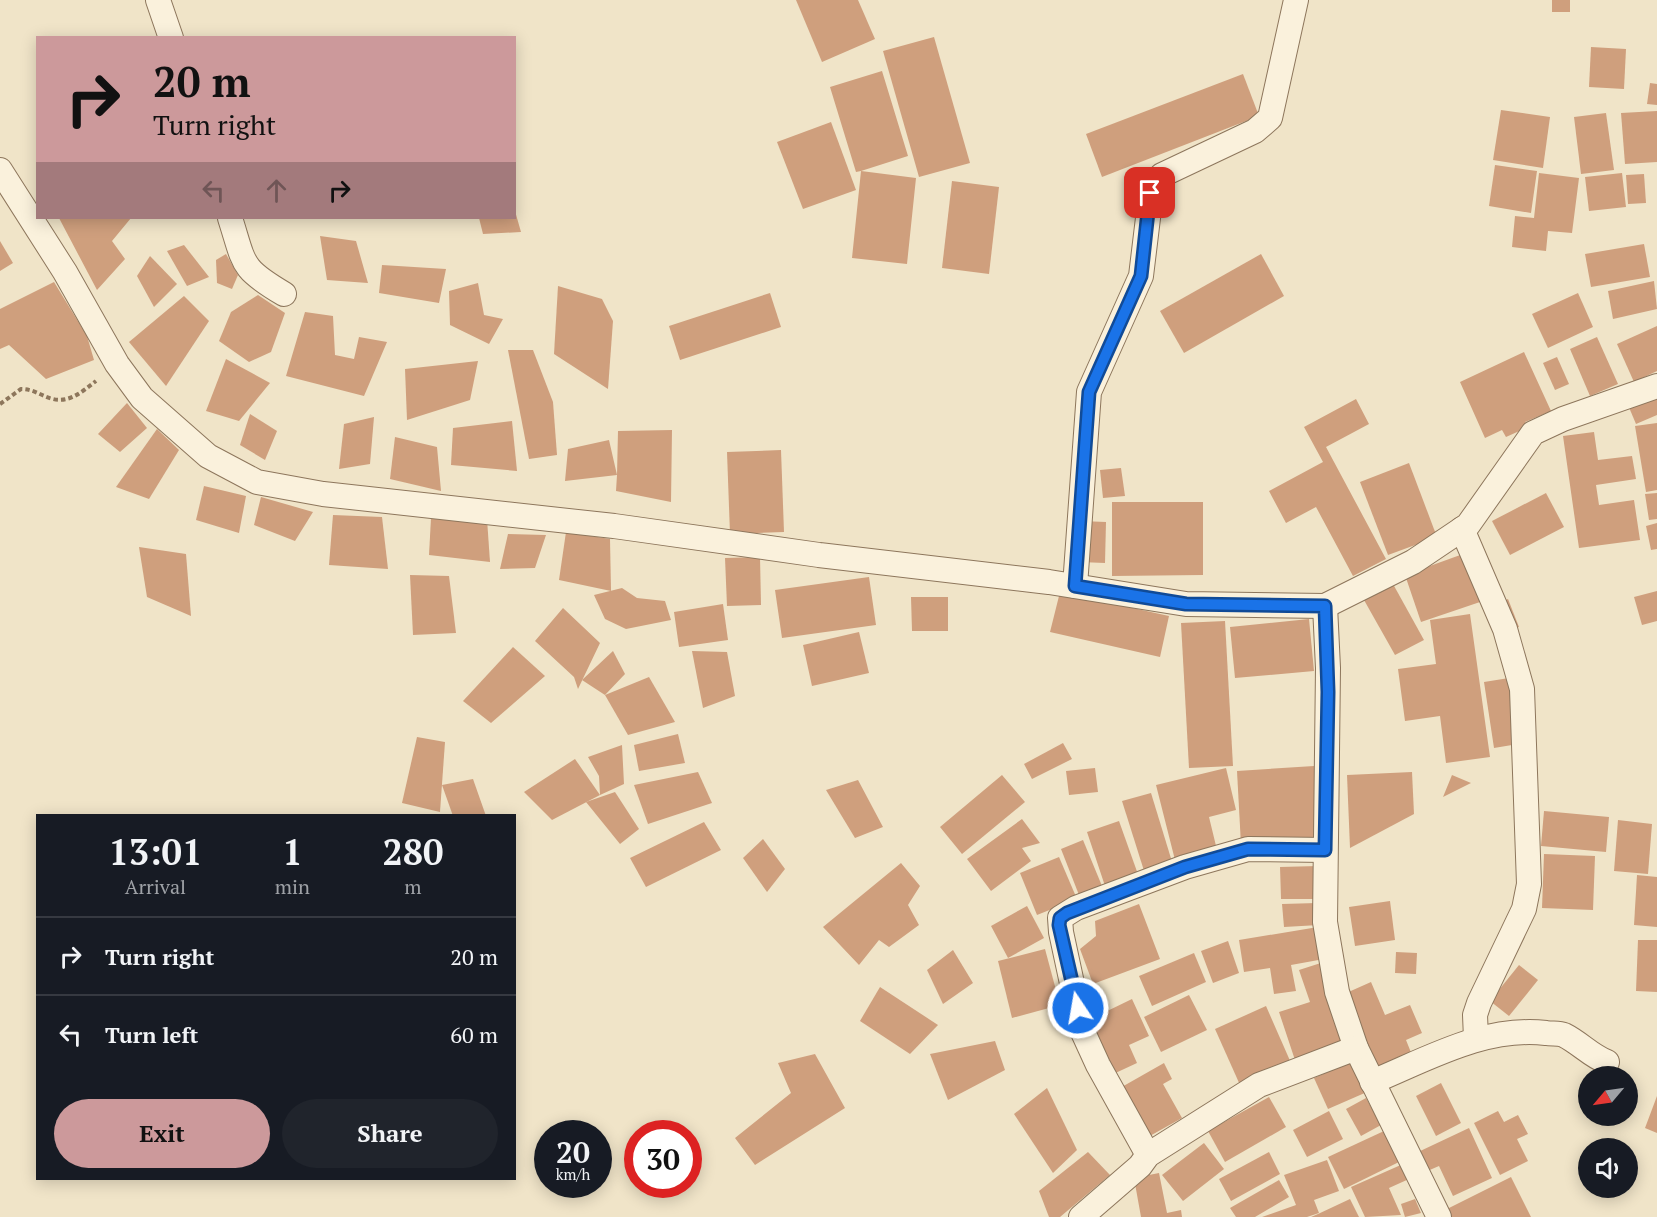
<!DOCTYPE html>
<html lang="en">
<head>
<meta charset="utf-8">
<style>
	body { margin:0; font-family:"PT Serif",serif; background:#20242c; color:#f1f3f6; height:100vh; display:flex; flex-direction:column; font-size:22px; white-space:nowrap }
	* { box-sizing:border-box; margin:0 }
	p { font-size:20px; color:#9ea1a6 }
	.icon { flex:none; width:33px; height:33px; fill:none; stroke:currentColor; stroke-width:2; stroke-linecap:round; stroke-linejoin:round }
	.map { position:relative; flex:1; overflow:hidden }
	.sheet { position:absolute; left:36px; top:814px; width:480px; height:366px; display:flex; flex-direction:column; background:#171b24; border-radius:0px; box-shadow:0 3px 15px #0003 }
	.sheet>* { flex:none }
	.top-card { position:absolute; left:36px; top:36px; width:480px; height:183px; border-radius:0px; box-shadow:0 3px 15px #0003; background:#cc999b; color:#111; overflow:hidden }
	.needle { width:39px; rotate:241deg }
	.buttons { position:absolute; left:1578px; top:1066px; display:grid; gap:12px }
	.buttons a { display:grid; place-items:center; width:60px; height:60px; border-radius:50%; background:#171b24; box-shadow:0 3px 15px #0003; font-size:30px }
	.speed { position:absolute; left:534px; top:1120px; display:flex; gap:12px; font-size:30px; font-weight:700; text-align:center }
	.speed>* { display:grid; place-content:center; width:78px; height:78px; border-radius:50%; background:#171b24; box-shadow:0 3px 15px #0003; line-height:1 }
	.speed small { font-size:15px; font-weight:400 }
	.speed .limit { border:9px solid #d22; background:#fff; color:#111 }
	.pin { position:absolute; display:grid; place-items:center; width:51px; height:51px; color:#fff; margin:-26px; border-radius:12px; box-shadow:0 3px 9px #0006 }
	.me { position:absolute; width:66px; margin:-33px; rotate:348deg; stroke-linejoin:round; filter:drop-shadow(0 0 4px #0008) }
	.turn { display:flex; align-items:center; gap:21px; height:126px; padding:0 18px; font-size:27px }
	.turn .icon { width:78px; height:78px; stroke-width:2.5 }
	.turn b { display:block; font-size:42px; line-height:51px }
	.lanes { display:flex; align-items:center; height:57px; padding:0 18px; background:#0003; justify-content:center; gap:30px; direction:ltr }
	.lanes .off { opacity:.35 }
	.eta { display:flex; justify-content:space-evenly; align-items:center; height:102px; text-align:center }
	.eta b { font-size:36px; font-weight:600; line-height:42px }
	.action { display:flex; gap:12px; margin-top:auto; padding:12px 18px }
	.action a { flex:1; height:69px; border-radius:36px; background:#cc999b; color:#111; font-size:24px; font-weight:600; line-height:69px; text-align:center }
	.action a+a { background:#20242c; color:#f1f3f6 }
	ul { padding:0; list-style:none }
	li { display:flex; align-items:center; gap:18px; height:78px; padding:0 18px; border-top:2px solid #363941 }
	li div { flex:1 }
	li b { display:block; font-size:22px }
	li em { font-style:normal }
	.map>svg:first-child { display:block }
</style>
</head>
<body>
<div class="map">
<svg width="1657" height="1217" viewBox="0 0 1657 1217">
	<rect width="100%" height="100%" fill="#f0e4c8"/>
	<g fill="#cf9f7d">
		<path d="M796 0H858L875 39 822 62Z"/>
		<rect x="1552" y="0" width="18" height="12"/>
		<path d="M934 37 970 163 919 177 883 51Z"/>
		<path d="M1591 47 1626 49 1624 89 1589 87Z"/>
		<path d="M882 71 908 156 861 171 916 178 907 264 852 258 861 171 856 172 830 87Z"/>
		<path d="M1243 74 1259 116 1102 177 1086 134Z"/>
		<path d="M1650 83 1657 84V105L1647 104Z"/>
		<path d="M1501 110 1550 117 1543 168 1493 160Z"/>
		<path d="M1657 111V162L1625 164 1621 113Z"/>
		<path d="M1606 113 1614 170 1581 174 1574 117Z"/>
		<path d="M831 122 856 190 803 209 777 142Z"/>
		<path d="M1495 165 1537 171 1531 213 1489 206Z"/>
		<path d="M1539 173 1579 178 1572 233 1548 231 1546 251 1512 247 1515 216 1534 218Z"/>
		<path d="M1622 173 1626 207 1589 211 1585 177Z"/>
		<path d="M1644 174 1646 203 1628 204 1626 175Z"/>
		<path d="M952 181 999 187 989 274 942 268Z"/>
		<path d="M515 211 521 232 483 234 479 218H514Z"/>
		<path d="M59 218H131L112 241 125 259 97 290Z"/>
		<path d="M320 236 356 241 368 283 327 280Z"/>
		<path d="M0 241 13 263 0 271Z"/>
		<path d="M1644 244 1650 277 1591 287 1585 254Z"/>
		<path d="M184 245 209 277 187 286 167 251Z"/>
		<path d="M226 254 238 275 232 289 217 283 216 260Z"/>
		<path d="M1261 254 1284 296 1184 353 1160 311Z"/>
		<path d="M150 256 177 284 154 307 137 276Z"/>
		<path d="M382 265 446 269 439 303 379 293Z"/>
		<path d="M1654 281 1657 309 1613 319 1608 291Z"/>
		<path d="M54 282 87 336 94 360 46 379 9 345 0 349V309Z"/>
		<path d="M478 283 484 315 503 319 489 344 450 325 449 291Z"/>
		<path d="M558 286 602 299 613 321 608 389 554 354Z"/>
		<path d="M770 293 781 327 680 360 669 326Z"/>
		<path d="M1578 293 1593 327 1548 348 1532 314Z"/>
		<path d="M258 295 285 313 271 352 249 362 219 341 231 312Z"/>
		<path d="M184 296 209 321 166 386 129 342Z"/>
		<path d="M305 312 333 316 335 355 354 359 359 337 387 342 364 396 286 376Z"/>
		<path d="M1657 326V371L1634 382 1617 344Z"/>
		<path d="M1597 337 1618 384 1590 396 1570 349Z"/>
		<path d="M508 350H533L553 402 557 455 529 459Z"/>
		<path d="M1524 352 1551 411 1525 422 1528 427 1506 437 1502 430 1485 438 1460 382Z"/>
		<path d="M1557 357 1569 384 1555 390 1543 363Z"/>
		<path d="M226 359 270 383 239 421 206 411Z"/>
		<path d="M478 361 470 400 407 420 405 369Z"/>
		<path d="M1657 393V415L1636 424 1628 405Z"/>
		<path d="M1356 399 1369 424 1326 447 1386 559 1353 576 1316 507 1286 523 1269 491 1323 462 1304 427Z"/>
		<path d="M127 403 147 428 120 452 98 434Z"/>
		<path d="M250 414 277 431 265 460 240 445Z"/>
		<path d="M374 417 370 464 339 469 344 424Z"/>
		<path d="M512 421 517 471 451 465 453 428Z"/>
		<path d="M1657 423V490L1646 492 1635 426Z"/>
		<path d="M157 429 179 450 149 499 116 487Z"/>
		<path d="M672 430 671 502 616 491 617 475 565 481 568 449 609 440 617 475 618 431Z"/>
		<path d="M1594 432 1598 460 1632 456 1636 479 1596 485 1599 505 1634 500 1640 540 1579 548 1563 436Z"/>
		<path d="M395 437 437 447 441 491 390 479Z"/>
		<path d="M781 450 784 532 730 534 727 452Z"/>
		<path d="M1409 463 1437 537 1388 555 1360 482Z"/>
		<path d="M1121 468 1125 496 1103 498 1100 470Z"/>
		<path d="M204 486 246 496 239 533 196 520Z"/>
		<path d="M1546 493 1564 527 1510 555 1492 521Z"/>
		<path d="M1657 493V519L1649 520 1645 494Z"/>
		<path d="M261 497 313 512 295 541 254 525Z"/>
		<path d="M1112 502H1203V575L1112 576Z"/>
		<path d="M333 515 382 517 388 569 329 565Z"/>
		<path d="M431 518 487 519 490 562 429 555Z"/>
		<path d="M1081 521 1106 522 1105 563 1080 562Z"/>
		<path d="M1657 523V549L1651 550 1646 526Z"/>
		<path d="M566 532 610 539 611 591 559 580Z"/>
		<path d="M508 534 546 535 535 568 500 569Z"/>
		<path d="M139 547 186 554 191 616 147 597Z"/>
		<path d="M1463 554 1480 602 1421 622 1405 575Z"/>
		<path d="M760 557 761 605 727 606 725 558Z"/>
		<path d="M410 575 449 576 456 633 413 635Z"/>
		<path d="M869 577 876 625 782 638 775 590Z"/>
		<path d="M1393 584 1424 640 1395 655 1364 600Z"/>
		<path d="M622 588 637 598 665 601 671 620 626 629 605 619 594 595Z"/>
		<path d="M1657 591V621L1642 625 1634 597Z"/>
		<path d="M1060 592 1169 616 1160 657 1050 632Z"/>
		<path d="M911 597H948V631H912Z"/>
		<path d="M1508 599 1519 627 1507 631 1496 604Z"/>
		<path d="M723 604 728 640 679 647 674 612Z"/>
		<path d="M563 608 600 643 578 689 574 677 535 641Z"/>
		<path d="M1470 614 1490 757 1446 763 1440 716 1405 721 1398 669 1436 664 1430 620Z"/>
		<path d="M1309 619 1314 671 1235 678 1230 627Z"/>
		<path d="M1225 621 1233 766 1189 768 1181 623Z"/>
		<path d="M859 632 869 673 812 686 803 645Z"/>
		<path d="M513 647 545 676 491 723 463 701Z"/>
		<path d="M613 651 625 674 605 695 582 680Z"/>
		<path d="M692 651 727 652 735 696 703 708Z"/>
		<path d="M649 677 675 722 628 735 605 695Z"/>
		<path d="M1509 678 1518 744 1494 748 1484 682Z"/>
		<path d="M678 734 685 763 639 771 634 745Z"/>
		<path d="M417 737 445 742 440 812 402 803Z"/>
		<path d="M1063 743 1072 759 1032 779 1024 764Z"/>
		<path d="M622 745 624 784 600 795 599 776 588 757Z"/>
		<path d="M575 759 600 795 552 820 524 792Z"/>
		<path d="M1314 766 1319 840 1241 845 1237 771Z"/>
		<path d="M1095 768 1098 792 1069 795 1066 771Z"/>
		<path d="M1226 768 1236 810 1209 817 1217 850 1175 860 1156 785Z"/>
		<path d="M698 772 712 803 648 824 634 785Z"/>
		<path d="M1412 772 1414 814 1350 848 1347 775Z"/>
		<path d="M1002 775 1025 802 962 854 940 827Z"/>
		<path d="M1452 775 1471 783 1443 797Z"/>
		<path d="M473 779 486 816H453L442 785Z"/>
		<path d="M858 780 883 827 855 838 826 790Z"/>
		<path d="M615 792 639 829 620 844 586 802Z"/>
		<path d="M1151 793 1173 865 1145 874 1122 801Z"/>
		<path d="M1544 811 1609 817 1606 852 1541 846Z"/>
		<path d="M1022 819 1040 843 1022 848 1031 861 991 891 967 859Z"/>
		<path d="M1618 820 1652 824 1648 874 1614 871Z"/>
		<path d="M1119 821 1140 880 1107 892 1087 832Z"/>
		<path d="M704 822 721 850 646 887 630 858Z"/>
		<path d="M763 839 785 869 767 892 743 858Z"/>
		<path d="M1083 840 1102 886 1079 895 1061 849Z"/>
		<path d="M1544 854 1595 856 1593 910 1542 908Z"/>
		<path d="M1059 857 1077 899 1037 915 1020 873Z"/>
		<path d="M901 863 920 886 908 905 919 925 889 947 879 940 859 965 823 927Z"/>
		<path d="M1318 866V899H1281L1280 867Z"/>
		<path d="M1637 875 1657 877V927L1634 925Z"/>
		<path d="M1390 901 1395 940 1355 946 1349 907Z"/>
		<path d="M1317 903 1319 925 1284 927 1282 904Z"/>
		<path d="M1139 904 1160 959 1093 984 1080 949 1096 936 1095 921Z"/>
		<path d="M1027 906 1044 938 1008 958 991 926Z"/>
		<path d="M1318 927 1324 959 1291 965 1296 991 1274 994 1270 968 1244 972 1239 940Z"/>
		<path d="M1638 940H1657V992L1636 991Z"/>
		<path d="M1228 941 1239 973 1213 983 1201 951Z"/>
		<path d="M1045 949 1060 1005 1012 1018 998 961Z"/>
		<path d="M953 950 973 983 943 1004 927 970Z"/>
		<path d="M1396 952 1417 953 1416 974 1395 973Z"/>
		<path d="M1194 953 1206 982 1152 1006 1139 976Z"/>
		<path d="M1327 961 1354 1044 1296 1063 1279 1012 1310 1002 1299 970Z"/>
		<path d="M1519 965 1538 980 1509 1016 1490 1001Z"/>
		<path d="M1371 982 1385 1015 1410 1005 1422 1033 1406 1040 1412 1055 1377 1069 1344 994Z"/>
		<path d="M880 987 938 1025 910 1054 860 1021Z"/>
		<path d="M1189 995 1207 1030 1161 1052 1144 1017Z"/>
		<path d="M1132 999 1149 1036 1129 1045 1137 1063 1109 1076 1088 1032 1099 1026 1097 1016Z"/>
		<path d="M1266 1006 1291 1063 1240 1085 1215 1029Z"/>
		<path d="M995 1041 1005 1070 948 1100 930 1054Z"/>
		<path d="M815 1054 845 1108 755 1165 735 1138 791 1093 778 1063Z"/>
		<path d="M1353 1061 1367 1092 1328 1109 1314 1078Z"/>
		<path d="M1164 1063 1172 1079 1163 1084 1182 1118 1148 1137 1120 1088Z"/>
		<path d="M1441 1083 1461 1123 1436 1136 1416 1096Z"/>
		<path d="M1047 1088 1077 1150 1053 1173 1014 1114Z"/>
		<path d="M1657 1096V1133L1645 1128Z"/>
		<path d="M1269 1097 1286 1127 1225 1162 1208 1131Z"/>
		<path d="M1366 1098 1381 1125 1361 1136 1346 1109Z"/>
		<path d="M1329 1111 1343 1139 1307 1157 1293 1130Z"/>
		<path d="M1498 1111 1504 1122 1518 1115 1528 1134 1517 1139 1528 1161 1500 1175 1474 1123Z"/>
		<path d="M1469 1128 1492 1178 1453 1196 1439 1166 1425 1172 1416 1153Z"/>
		<path d="M1384 1131 1399 1162 1344 1189 1328 1157Z"/>
		<path d="M1204 1143 1224 1169 1183 1201 1162 1175Z"/>
		<path d="M1088 1152 1110 1175 1060 1217H1049L1039 1191Z"/>
		<path d="M1269 1152 1280 1174 1231 1201 1219 1179Z"/>
		<path d="M1327 1160 1339 1191 1314 1200 1319 1213 1307 1217H1262L1296 1205 1284 1175Z"/>
		<path d="M1403 1164 1409 1179 1389 1188 1401 1215 1365 1217 1351 1187Z"/>
		<path d="M1159 1173 1167 1213 1181 1210 1182 1217H1141L1134 1178Z"/>
		<path d="M1511 1177 1531 1217H1446L1443 1211Z"/>
		<path d="M1279 1180 1289 1197 1255 1217H1236L1230 1208Z"/>
		<path d="M1350 1199 1359 1217H1311L1318 1214Z"/>
		<path d="M1415 1199 1421 1213 1405 1217 1401 1204Z"/>
	</g>
	<g fill="none" stroke-linecap="round" stroke-linejoin="round">
		<g stroke="#8d765c" stroke-width="26">
			<g id="street">
				<path d="M158 0 171 38"/>
				<path d="M0 170 65 272 117 364 142 398 208 456 257 482 323 494 614 526 819 555 1049 582 1186 604 1325 606 1413 562 1468 525 1533 433 1563 419 1657 386"/>
				<path d="M230 218C245 265 240 268 284 294"/>
				<path d="M1462 529 1505 629 1522 689 1529 884 1524 909 1479 1003 1475 1015 1476 1038"/>
				<path d="M1075 586 1089 392 1141 276 1152 185 1162 175 1255 131 1270 118 1296 0"/>
				<path d="M1325 606 1328 668 1325 922 1337 992 1356 1048 1439 1217"/>
				<path d="M1372 1082C1428 1059 1484 1026 1546 1033 1552 1034 1559 1033 1564 1035 1580 1043 1591 1056 1607 1062"/>
				<path d="M1148 1155 1098 1065 1082 1030 1061 932 1060 918 1076 908 1185 867 1248 849 1325 850"/>
				<path d="M1081 1217 1140 1166 1148 1155 1259 1085 1356 1048"/>
			</g>
		</g>
		<path stroke="#8d765c" stroke-width="4" stroke-dasharray="4.5 3" stroke-linecap="butt" d="M0 404 21 389C34 389 41 396 53 399 70 403 83 391 96 381"/>
		<use href="#street" stroke="#faf1dc" stroke-width="24"/>
	</g>
	<g fill="none" stroke-linecap="round" stroke-linejoin="round">
		<g stroke="#114b97" stroke-width="15">
			<path id="route" d="M1078 1008 1059 925 1060 918 1067 913 1185 867 1248 849 1325 850 1328 692 1325 606 1186 604 1075 586 1089 392 1141 276 1150 193"/>
		</g>
		<use href="#route" stroke="#1a73e8" stroke-width="10"/>
	</g>
</svg>
<div class="buttons">
<a><svg class="needle" viewBox="-14 -14 28 28"><path d="M0-13l5 13h-10z" fill="#e53935"/><path d="M0 13l5-13h-10z" fill="#9ea1a6"/></svg></a>
<a><svg class="icon" aria-label="sound" viewBox="0 0 24 24"><path d="M4 9h4l5-4v14l-5-4H4zM17 9q2 3 0 6"/></svg></a>
</div>
<div class="speed"><div>20<small>km/h</small></div><div class="limit">30</div></div>
<div class="pin" style="left:1150px;top:193px;background:#d93025"><svg class="icon" aria-label="arrive" viewBox="0 0 24 24"><path d="M6 21V4h12l-3 4 3 4H6"/></svg></div>
<svg class="me" style="left:1078px;top:1008px" viewBox="-20 -20 40 40"><circle r="17" fill="#1a73e8" stroke="#fff" stroke-width="3"/><path d="M0-11L8 9 0 5-8 9z" fill="#fff"/></svg>
<div class="top-card">
<div class="turn"><svg class="icon" aria-label="right" viewBox="0 0 24 24"><path d="M7 20v-9h11M14 6l5 5-5 5"/></svg><div><b>20 m</b>Turn right</div></div>
<div class="lanes"><svg class="icon off" aria-label="left" viewBox="0 0 24 24"><path d="M17 20v-9H6M10 6l-5 5 5 5"/></svg><svg class="icon off" aria-label="ahead" viewBox="0 0 24 24"><path d="M12 20V5M6 11l6-6 6 6"/></svg><svg class="icon" aria-label="right" viewBox="0 0 24 24"><path d="M7 20v-9h11M14 6l5 5-5 5"/></svg></div>
</div>
<section class="sheet">
<div class="eta">
<div><b>13:01</b><p>Arrival</p></div>
<div><b>1</b><p>min</p></div>
<div><b>280</b><p>m</p></div>
</div>
<ul>
<li><svg class="icon" aria-label="right" viewBox="0 0 24 24"><path d="M7 20v-9h11M14 6l5 5-5 5"/></svg><div><b>Turn right</b></div><em>20 m</em></li>
<li><svg class="icon" aria-label="left" viewBox="0 0 24 24"><path d="M17 20v-9H6M10 6l-5 5 5 5"/></svg><div><b>Turn left</b></div><em>60 m</em></li>
</ul>
<div class="action"><a>Exit</a><a>Share</a></div>
</section>
</div>
</body>
</html>
